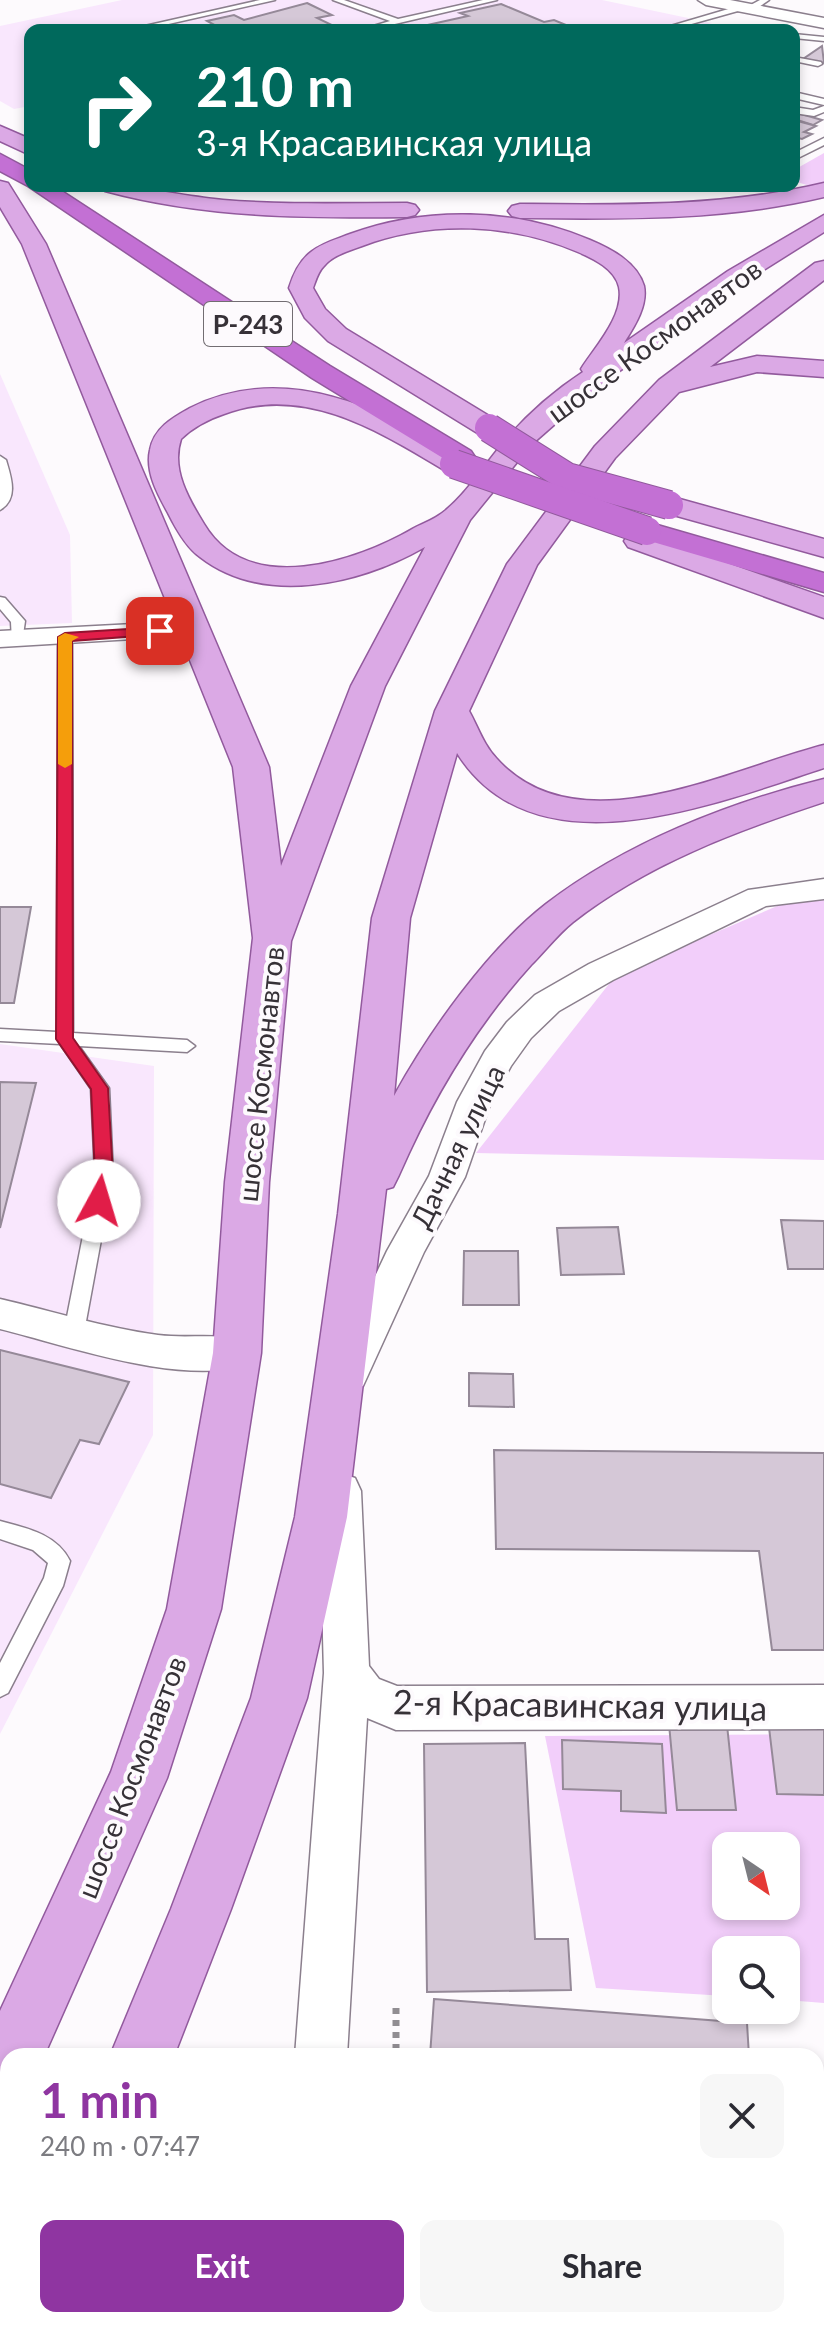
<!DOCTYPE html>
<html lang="en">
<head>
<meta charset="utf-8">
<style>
	body { margin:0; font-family:Lato,sans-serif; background:#f7f7f7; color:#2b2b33; height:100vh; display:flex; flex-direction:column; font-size:30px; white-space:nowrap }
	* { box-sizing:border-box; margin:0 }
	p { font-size:26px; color:#7c7c81 }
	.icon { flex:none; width:44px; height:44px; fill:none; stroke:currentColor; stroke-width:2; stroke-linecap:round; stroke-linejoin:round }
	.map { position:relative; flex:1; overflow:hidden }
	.panel { position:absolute; left:0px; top:2048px; width:824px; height:280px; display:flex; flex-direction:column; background:#fff; border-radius:24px 24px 0 0; box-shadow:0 4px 12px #0003 }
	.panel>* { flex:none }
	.banner { position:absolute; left:24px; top:24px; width:776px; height:168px; border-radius:16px; box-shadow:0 4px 12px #0003; background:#00695c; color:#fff; overflow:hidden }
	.needle { width:52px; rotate:145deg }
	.fabs { position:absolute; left:712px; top:1832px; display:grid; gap:16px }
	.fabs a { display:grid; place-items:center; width:88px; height:88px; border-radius:16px; background:#fff; box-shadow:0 4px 12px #0003; font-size:40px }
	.pin { position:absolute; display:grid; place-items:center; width:68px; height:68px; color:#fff; margin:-34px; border-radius:16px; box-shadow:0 4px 12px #0006 }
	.me { position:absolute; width:88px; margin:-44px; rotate:6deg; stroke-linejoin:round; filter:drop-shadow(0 0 6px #0008) }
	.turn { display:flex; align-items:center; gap:28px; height:168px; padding:0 40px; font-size:36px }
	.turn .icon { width:104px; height:104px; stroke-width:2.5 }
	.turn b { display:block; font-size:56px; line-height:68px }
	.round { display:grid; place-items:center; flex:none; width:84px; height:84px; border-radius:16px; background:#f7f7f7 }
	.overview { display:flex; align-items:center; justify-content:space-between; height:136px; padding:0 40px }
	h1 { font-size:48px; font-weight:700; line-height:60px; color:#8f35a1 }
	.cta { display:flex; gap:16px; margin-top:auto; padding:16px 40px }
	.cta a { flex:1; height:92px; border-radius:16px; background:#8f35a1; color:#fff; font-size:32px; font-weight:700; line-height:92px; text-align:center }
	.cta a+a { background:#f7f7f7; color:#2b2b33 }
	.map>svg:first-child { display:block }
</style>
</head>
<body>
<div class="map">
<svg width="824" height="2328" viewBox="0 0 824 2328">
	<rect width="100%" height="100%" fill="#fdfafd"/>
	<g fill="#f9e7fd">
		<path d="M122 0H602L712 23 684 30H30V106L14 109 0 101V26Z"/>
		<path d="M0 374 70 535 72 623 0 626Z"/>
		<path d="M0 1044 154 1066 153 1435 0 1734Z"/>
	</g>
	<g fill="#f2cefa" fill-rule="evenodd">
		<path d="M824 153V182L810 186 794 181V170Z"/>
		<path d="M824 886V1160L476 1153 616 975Z"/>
		<path d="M824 1734V2003L786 2000V1950H726V1996L596 1988 545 1736ZM726 1846H786V1906H726Z"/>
	</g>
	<g fill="#d5c8d7" stroke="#958998" stroke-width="2">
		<path d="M307 3 332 15 317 18 342 30H212L220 28 207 21 234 15 244 20Z"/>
		<path d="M501 4 544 22 554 20 578 30H405L468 16 460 13Z"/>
		<path d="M822 46 824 63 803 59Z"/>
		<path d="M794 112 822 120 813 125 794 119Z"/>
		<path d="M794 120 816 126 804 132 812 134 802 139 794 137Z"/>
		<path d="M0 907H31L14 1003H0Z"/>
		<path d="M0 1082 36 1083 0 1228Z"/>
		<path d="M781 1220 824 1221V1269H788Z"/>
		<path d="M618 1227 624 1274 561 1275 557 1228Z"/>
		<path d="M464 1251H518L519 1305H463Z"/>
		<path d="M0 1350 129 1382 99 1444 80 1440 51 1498 0 1484Z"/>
		<path d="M469 1373 513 1374 514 1407 469 1406Z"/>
		<path d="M494 1450 824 1453V1650H772L759 1551 496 1549Z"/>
		<path d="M768 1719 824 1720V1795L777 1794Z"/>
		<path d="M669 1724 727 1725 736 1810H677Z"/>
		<path d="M562 1740 662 1744 666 1813 621 1811V1791L563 1789Z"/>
		<path d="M525 1743 535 1939H568L571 1990 427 1992 424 1744Z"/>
		<path d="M434 1999 747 2023 749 2056H430Z"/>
		<path d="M816 2214 824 2215V2291H816Z"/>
		<path d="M416 2320H636V2328H415Z"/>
		<path d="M718 2320H737L787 2328H717Z"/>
	</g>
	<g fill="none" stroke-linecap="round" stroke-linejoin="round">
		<g stroke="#8b7f8d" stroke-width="3">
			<g id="lane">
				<path d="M260 0H275L142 30H127Z"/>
				<path d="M333 0H344L398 19 483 0H497L382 27 385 30 370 27 390 21Z"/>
				<path d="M760 0H769L753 11H747V7Z"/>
				<path d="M742 5 745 9 670 30H657Z"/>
				<path d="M794 34 824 37V41L794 38Z"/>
				<path d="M794 57 821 62 822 64 818 66 794 61Z"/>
				<path d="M794 92 824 99V105L794 98Z"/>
				<path d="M824 106V112L814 116 794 113V107L813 110Z"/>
				<path d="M824 138V145L794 160V153Z"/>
				<path d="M0 456 6 460C11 477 19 499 0 510Z"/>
				<path d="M0 597 5 598 25 621 22 642H12L11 622 0 609Z"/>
				<path d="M65 633 72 637 73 1033 187 1040 195 1046 187 1052 79 1046 109 1088 113 1175 84 1332 81 1338 74 1340 67 1338 64 1332 95 1175 91 1089 60 1044 0 1041V1029L57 1032 58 637Z"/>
				<path d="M0 1521C26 1528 57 1534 70 1561L63 1586 8 1693 0 1697V1663L44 1578 48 1563 33 1550 0 1539Z"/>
			</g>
		</g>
		<g stroke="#8b7f8d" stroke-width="3">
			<g id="street">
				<path d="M698 0H730L824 18V28L706 5Z"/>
				<path d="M191 621 200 623 204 629 200 635 0 647V631Z"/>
				<path d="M824 879V899L766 906 613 980 559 1011 531 1038 511 1066 491 1102 465 1177 424 1252 363 1386 349 1390 335 1386 329 1374 387 1251 429 1176 457 1102 485 1051 507 1022 535 995 589 964 748 890Z"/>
				<path d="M0 1299C52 1311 105 1328 158 1335 189 1339 222 1332 251 1342L257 1353 251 1364C183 1387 69 1346 0 1329Z"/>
				<path d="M340 1473 355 1478 361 1491 369 1666 379 1679 397 1686 824 1685V1729L396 1730 367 1718 347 2056H295L324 1673 319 1491 325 1478Z"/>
				<rect x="286" y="2320" width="56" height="8"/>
			</g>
		</g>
		<g stroke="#925a9d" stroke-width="3">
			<g id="primary">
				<path d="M0 126 30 139V155L0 141Z"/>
				<path d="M0 181 8 183 46 244 269 767 281 866 351 686 425 547C360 584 265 607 200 557 186 547 176 529 168 513 158 495 145 472 150 450 154 428 172 418 190 408 286 360 381 409 464 458L468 464 464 470 454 473 444 470C377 430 304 384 224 414 209 419 193 427 181 439 171 469 188 498 204 524 248 598 356 562 414 528 424 523 437 518 446 510 470 490 488 459 509 436 529 413 557 389 583 372L581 369C595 347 625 315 619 287 615 269 594 259 578 252 511 223 430 220 362 246 349 251 333 255 324 266 318 272 316 280 313 288L325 309 346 329 499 422 503 428 499 434 489 436 479 434 328 341 305 318 289 288C293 275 299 261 311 252 322 243 337 239 350 234 425 206 516 208 590 240 611 249 637 262 644 286 648 306 634 327 624 343L728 271 824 215V232L746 281 597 387 531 445 470 520 385 686 291 941 269 1182 261 1353 221 1609 167 1778 44 2056H8V2086L0 2083V2011L111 1772 167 1609 213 1353 225 1182 253 938 233 767 22 244 0 207Z"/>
				<path d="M824 183V197C723 221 623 219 520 218L512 216 508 211 512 206 520 204C623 205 723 207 824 183Z"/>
				<path d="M102 186C143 186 182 196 223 200 284 205 346 203 407 203L415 205 419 210 415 215 407 217C304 218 205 218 105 191Z"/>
				<path d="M824 261V280L710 367 757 356 824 361V377L757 372 679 392 615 458 537 565 469 711C478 727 484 746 497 759 578 849 729 769 824 745V768C716 803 535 877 457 753L410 918 394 1096C429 1032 488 949 546 904 626 843 727 803 824 779V802C736 831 647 864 573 922 558 934 545 951 531 965 474 1028 433 1097 399 1175L393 1187 386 1189 347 1517 307 1698 231 1909 174 2056H110L171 1909 251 1698 295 1517 338 1214 372 918 435 711 507 564 595 446 659 380 815 263Z"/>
				<path d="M669 496 824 539V557L659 511 654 505 659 499Z"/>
				<path d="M639 532 824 597V618L628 547 624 541 628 535Z"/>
				<path d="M8 2302V2320H70L67 2328H0Z"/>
			</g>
		</g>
		<g stroke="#925a9d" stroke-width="3">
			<g id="highway">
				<path d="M0 154 30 170V186H54L330 366 471 451 475 457 471 463 461 466 451 463 312 378 28 186 0 171Z"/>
				<path d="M647 522 824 573V592L636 537 632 531 636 525Z"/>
			</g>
		</g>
		<g stroke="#918d92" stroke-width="7" stroke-dasharray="6 6" stroke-linecap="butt">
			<path d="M396 2008V2056"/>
			<path d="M398 2320V2328"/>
		</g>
		<use href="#lane" fill="#fff" fill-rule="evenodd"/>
		<use href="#street" fill="#fff" fill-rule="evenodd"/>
		<use href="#primary" fill="#dba9e5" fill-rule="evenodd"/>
		<use href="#highway" fill="#c370d4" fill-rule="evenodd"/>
		<g stroke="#925a9d" stroke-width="30" stroke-linecap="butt">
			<g id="highway-bridge">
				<path d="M489 428 567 477 669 505"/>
				<path d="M454 464 647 531"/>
			</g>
		</g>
		<use href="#highway-bridge" stroke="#c370d4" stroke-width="28"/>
	</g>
	<path fill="#e11d48" stroke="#92132f" stroke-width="2" d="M160 627 165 628V634L72 641 73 1038 108 1088 113 1175 108 1201 99 1208 90 1201 95 1175 91 1089 56 1039 58 637 65 633Z"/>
	<path fill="#f59e0b" d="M65 633 79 637 72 641V764L65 768 58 764V637Z"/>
	<g text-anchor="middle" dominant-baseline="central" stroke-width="8" stroke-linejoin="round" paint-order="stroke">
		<rect fill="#fdfafd" stroke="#726d72" stroke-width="2" x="204" y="302" width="88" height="44" rx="6"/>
		<g font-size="26" font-weight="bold" fill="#363137">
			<text x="248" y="324">Р-243</text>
		</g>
		<g font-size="28" fill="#363137" stroke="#fdfafd">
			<text transform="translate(654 340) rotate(-36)">шоссе Космонавтов</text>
			<text transform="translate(260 1074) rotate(-84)">шоссе Космонавтов</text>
			<text transform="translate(457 1146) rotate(-64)">Дачная улица</text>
			<text transform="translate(131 1777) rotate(-69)">шоссе Космонавтов</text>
		</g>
		<g font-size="34" fill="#363137" stroke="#fdfafd">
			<text transform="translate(580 1704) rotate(1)">2-я Красавинская улица</text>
		</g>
	</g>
</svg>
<div class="fabs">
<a><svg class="needle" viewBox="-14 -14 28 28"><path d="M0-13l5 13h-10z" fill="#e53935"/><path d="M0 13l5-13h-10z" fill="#7c7c81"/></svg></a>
<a><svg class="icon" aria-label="search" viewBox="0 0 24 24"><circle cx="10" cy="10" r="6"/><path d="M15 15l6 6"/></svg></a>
</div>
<div class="pin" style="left:160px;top:631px;background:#d93025"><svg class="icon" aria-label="arrive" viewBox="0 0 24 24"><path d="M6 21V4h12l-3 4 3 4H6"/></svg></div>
<svg class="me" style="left:99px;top:1201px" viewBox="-20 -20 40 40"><circle r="19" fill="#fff"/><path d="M0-13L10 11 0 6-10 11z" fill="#e11d48"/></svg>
<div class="banner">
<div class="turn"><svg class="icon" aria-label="right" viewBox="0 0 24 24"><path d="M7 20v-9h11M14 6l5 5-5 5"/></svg><div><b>210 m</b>3-я Красавинская улица</div></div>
</div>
<section class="panel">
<div class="overview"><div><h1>1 min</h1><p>240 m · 07:47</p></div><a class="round"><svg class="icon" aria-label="close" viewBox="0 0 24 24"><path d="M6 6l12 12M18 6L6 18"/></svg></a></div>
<div class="cta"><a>Exit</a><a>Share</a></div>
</section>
</div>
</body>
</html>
